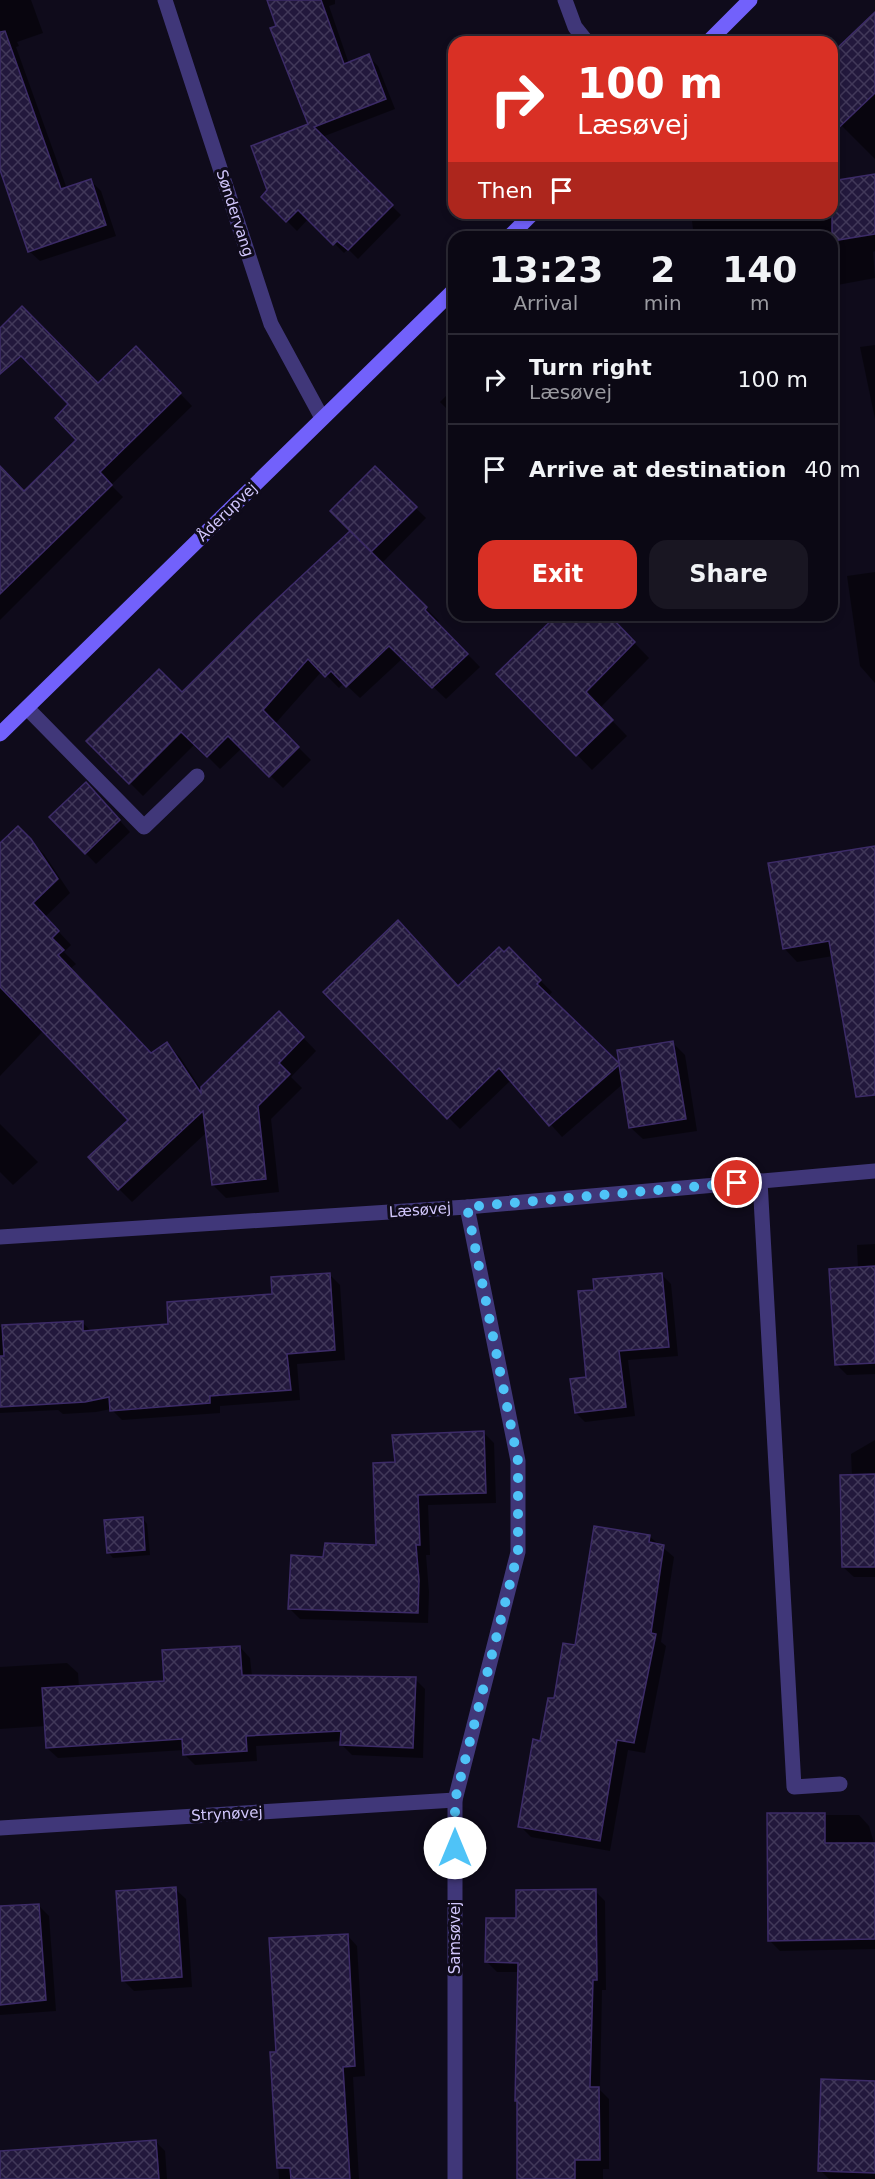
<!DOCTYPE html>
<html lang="en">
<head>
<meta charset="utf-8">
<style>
	body { margin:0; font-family:"DejaVu Sans",sans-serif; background:#191622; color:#f1f3f6; height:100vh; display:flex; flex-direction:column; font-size:22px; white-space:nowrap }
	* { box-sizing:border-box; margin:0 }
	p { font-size:20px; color:#9a9aa0 }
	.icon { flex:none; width:33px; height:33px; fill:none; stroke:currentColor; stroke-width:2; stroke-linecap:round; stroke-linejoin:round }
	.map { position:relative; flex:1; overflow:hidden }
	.panel { position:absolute; left:448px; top:231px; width:390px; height:390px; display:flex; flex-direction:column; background:#0b0814; border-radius:18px; box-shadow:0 3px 9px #0003,0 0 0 2px #2b2934 }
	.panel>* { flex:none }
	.guide { position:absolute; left:448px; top:36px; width:390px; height:183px; border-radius:18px; box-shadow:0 3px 9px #0003,0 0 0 2px #2b2934; background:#d93025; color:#fff; overflow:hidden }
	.pin { position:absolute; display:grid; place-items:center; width:51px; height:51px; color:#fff; margin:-26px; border:3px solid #fff; border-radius:50%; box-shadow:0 2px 6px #0007 }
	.me { position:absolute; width:66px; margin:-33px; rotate:0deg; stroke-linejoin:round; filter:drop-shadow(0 0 4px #0008) }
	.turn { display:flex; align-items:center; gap:21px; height:126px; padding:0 30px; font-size:27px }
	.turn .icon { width:78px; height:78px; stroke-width:2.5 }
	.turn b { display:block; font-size:42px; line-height:51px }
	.then { display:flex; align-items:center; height:57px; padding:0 30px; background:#0003; gap:12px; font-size:22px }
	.eta { display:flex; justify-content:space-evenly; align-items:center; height:102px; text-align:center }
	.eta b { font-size:36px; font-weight:700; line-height:42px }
	.action { display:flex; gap:12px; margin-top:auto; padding:12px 30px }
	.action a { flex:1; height:69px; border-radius:18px; background:#d93025; color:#fff; font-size:24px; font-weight:700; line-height:69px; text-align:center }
	.action a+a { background:#191622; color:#f1f3f6 }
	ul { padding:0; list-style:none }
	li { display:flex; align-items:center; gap:18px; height:90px; padding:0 30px; border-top:2px solid #2b2934 }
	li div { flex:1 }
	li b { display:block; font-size:22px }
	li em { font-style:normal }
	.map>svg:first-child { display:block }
</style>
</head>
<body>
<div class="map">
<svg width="875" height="2179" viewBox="0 0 875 2179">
	<defs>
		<pattern id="building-cross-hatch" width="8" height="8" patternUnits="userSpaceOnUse" patternTransform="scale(1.5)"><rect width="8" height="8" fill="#22183c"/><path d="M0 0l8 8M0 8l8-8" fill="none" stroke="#413859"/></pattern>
	</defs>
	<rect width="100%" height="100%" fill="#0f0b1b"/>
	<g fill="#0007">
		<path d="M0 0H31L43 33 17 42 19 46 16 47 67 189 90 180 101 191 116 236 40 261 29 251 0 169Z"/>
		<path d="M268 0H335V4L329 6 349 64 368 56 378 66 395 109 322 137 401 215 358 259 348 249 344 253 309 218 297 231 263 197 310 125Z"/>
		<path d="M875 16V159L832 116Z"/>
		<path d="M875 175V251L873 252 875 278 832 286V237H694L691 213H832Z"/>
		<path d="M875 345V419L860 347Z"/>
		<path d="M136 348 192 406 111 485 123 497 0 620V476L25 493 78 440 98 385Z"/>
		<path d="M454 388V416L440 402Z"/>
		<path d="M375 468 426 518 383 562 332 511Z"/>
		<path d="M350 533 439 621 437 623 480 667 446 699 403 658 360 698 344 683 339 688 322 671 275 724 311 760 283 788 242 748 220 769 195 744 143 796 88 741 182 694Z"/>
		<path d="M875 572V683L860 666 847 576Z"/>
		<path d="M559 615H607L649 658 600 708 627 736 592 770 498 674Z"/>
		<path d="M96 794 130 832 96 864 51 817Z"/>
		<path d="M18 828 44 854 70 893 45 917 71 945 64 952 76 964 70 969 151 1055 167 1044 180 1057 201 1089 292 1026 316 1051 291 1077 302 1088 271 1119 279 1192 226 1198 213 1185 207 1132 132 1202 119 1189 130 1120 44 1030 0 1076V845Z"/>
		<path d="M875 847V1048L833 956 797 962 784 948Z"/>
		<path d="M509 950 552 992 548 997 621 1067 673 1043 685 1055 697 1131 643 1139 631 1128 624 1083 562 1137 511 1080 460 1129 325 993 459 988Z"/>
		<path d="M0 1124 38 1162 13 1185 0 1172Z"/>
		<path d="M875 1244V1374L847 1375 836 1364 858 1269 857 1245Z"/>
		<path d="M330 1275 340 1285 345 1360 297 1364 300 1400 220 1406V1413L122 1420 111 1409 96 1412 63 1414 58 1410 0 1413V1327L82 1322 92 1332 170 1325 274 1295Z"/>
		<path d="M662 1275 671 1284 678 1356 628 1360 635 1416 585 1422 576 1413 588 1378 596 1291Z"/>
		<path d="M484 1433 494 1443 496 1503 428 1505 430 1555H426L429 1592 428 1623 300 1619 289 1608 325 1558 377 1547 397 1464Z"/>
		<path d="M875 1440V1577H854L843 1567 852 1476 851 1454Z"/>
		<path d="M142 1518 147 1524 150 1555 113 1558 108 1552Z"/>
		<path d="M649 1536 674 1557 661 1642 666 1646 645 1753 628 1750 610 1851 531 1837 520 1826 555 1700 576 1647Z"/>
		<path d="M240 1647 250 1658 252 1677 415 1679 425 1689 423 1758 352 1755 342 1745V1741L256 1746 257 1761 195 1765 184 1754V1750L58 1758 47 1748 46 1726 0 1729V1667L67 1663 78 1673 79 1688 166 1682Z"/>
		<path d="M768 1815H859L869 1826 875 1846V1949L780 1951 769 1940Z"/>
		<path d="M175 1889 186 1899 192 1987 134 1991 123 1980Z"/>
		<path d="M595 1891 605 1901 606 1990H602L600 2090 609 2099V2169H603V2179H519V1972H497L487 1962 518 1920Z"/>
		<path d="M38 1905 49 1916 56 2011 0 2015V1908Z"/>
		<path d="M347 1935 357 1946 365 2076 353 2077 359 2179H279L271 2054 278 2053Z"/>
		<path d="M875 2082V2179H829L820 2170Z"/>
		<path d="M155 2141 165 2151 167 2179H0V2165Z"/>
	</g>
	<g fill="url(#building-cross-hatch)" stroke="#3c2b67" stroke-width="1.5">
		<path d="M267 0H321L344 64 369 54 386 99 314 127 393 205 348 250 337 241 333 245 298 210 286 222 261 197 267 190 251 146 308 124 270 28 276 26Z"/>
		<path d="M875 12V93L832 134V53Z"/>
		<path d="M5 31 61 189 91 179 106 225 28 252 0 170V32Z"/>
		<path d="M875 174V234L832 241V181Z"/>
		<path d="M22 306 98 383 136 346 181 393 100 472 112 485 0 594V466L24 491 76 440 55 418 68 404 21 356 0 374V328Z"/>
		<path d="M375 466 417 507 371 552 330 511Z"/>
		<path d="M350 531 427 607 425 610 468 654 432 688 389 646 346 687 331 671 325 677 308 659 263 710 299 747 269 777 228 736 207 757 181 732 129 784 86 741 159 669 182 692 262 613Z"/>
		<path d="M557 615H609L635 642 586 692 613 720 576 756 496 674Z"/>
		<path d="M86 782 120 820 85 854 49 817Z"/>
		<path d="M18 826 31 839 58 879 33 903 59 931 52 938 64 950 58 955 151 1053 167 1042 201 1093V1087L279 1011 304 1037 279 1063 290 1074 258 1106 266 1179 212 1185 203 1111 118 1190 88 1157 128 1120 0 987V843Z"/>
		<path d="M875 846V1095L856 1097 829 941 783 949 768 863Z"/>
		<path d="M398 920 458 986 499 947 504 952 509 947 541 980 537 984 619 1063 617 1050 673 1041 686 1119 629 1128 619 1065 549 1126 499 1068 447 1119 323 992Z"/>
		<path d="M875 1266V1363L835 1365 829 1269Z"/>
		<path d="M330 1273 335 1350 287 1354 291 1390 210 1396V1403L110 1411 109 1397 85 1402 0 1407V1356H4L2 1325 83 1321V1331L168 1324 167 1302 272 1294 271 1277Z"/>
		<path d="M662 1273 669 1347 619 1351 626 1407 575 1413 570 1379 586 1377 578 1291 594 1290 593 1279Z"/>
		<path d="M484 1431 486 1493 418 1495 420 1545H416L419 1580 418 1613 288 1609 291 1555 323 1557 325 1543 376 1545 373 1463 395 1462 392 1435Z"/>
		<path d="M875 1474V1567H842L840 1475Z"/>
		<path d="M143 1517 145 1550 107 1553 104 1520Z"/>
		<path d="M594 1526 650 1535 649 1542 664 1545 651 1633 656 1634 634 1743 617 1740 600 1841 518 1827 533 1739 540 1741 548 1698H554L563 1643 575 1645Z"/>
		<path d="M240 1646 242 1675 416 1677 413 1748 340 1745 341 1731 246 1736 247 1751 183 1755 182 1739 46 1748 42 1688 164 1681 162 1650Z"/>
		<path d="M767 1813H825V1843H875V1939L768 1941Z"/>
		<path d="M176 1887 182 1977 122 1981 116 1891Z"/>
		<path d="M596 1889 597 1980H593L590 2087H599L600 2160H575V2179H517V2101H515L518 1963 485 1962 486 1918H516V1890Z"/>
		<path d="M39 1904 46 2000 0 2005V1906Z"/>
		<path d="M348 1934 355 2066 343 2067 350 2179H291L290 2168H277L270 2052H276L269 1938Z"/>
		<path d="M821 2079 875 2081V2173L818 2171Z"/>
		<path d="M156 2140 159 2179H0V2151Z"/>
	</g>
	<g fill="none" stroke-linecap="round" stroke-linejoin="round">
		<g stroke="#403779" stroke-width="15">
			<path d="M27 708 144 827 197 776"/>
			<path d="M760 1181 794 1787 840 1784"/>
		</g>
		<g stroke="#403779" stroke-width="15">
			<path d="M165 0 271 324 322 418"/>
			<path d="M565 0 575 27 587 42"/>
			<path d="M0 1237 467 1207 875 1171"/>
			<path d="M0 1828 455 1800"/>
			<path d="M455 2179V1800L518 1552V1461L467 1207"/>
		</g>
		<g stroke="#7261fb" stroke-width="15">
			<path d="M708 42 750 0"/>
			<path d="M509 237 533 213"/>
			<path d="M0 734 454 290"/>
		</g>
	</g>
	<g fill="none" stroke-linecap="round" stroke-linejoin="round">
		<path stroke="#4fc3f7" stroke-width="10" stroke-dasharray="0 18" d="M455 1848V1800L518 1552V1461L467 1207 737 1183"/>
	</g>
	<g text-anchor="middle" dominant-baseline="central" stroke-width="6" stroke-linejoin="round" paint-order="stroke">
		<g font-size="15" fill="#d2c7fd" stroke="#0f0b1b">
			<text transform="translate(235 213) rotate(72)">Søndervang</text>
			<text transform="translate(227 512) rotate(-44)">Åderupvej</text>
			<text transform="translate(420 1210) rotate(-4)">Læsøvej</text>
			<text transform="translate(227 1814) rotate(-3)">Strynøvej</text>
			<text transform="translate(455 1938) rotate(-90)">Samsøvej</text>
		</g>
	</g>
</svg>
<div class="pin" style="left:737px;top:1183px;background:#d93025"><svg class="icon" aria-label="arrive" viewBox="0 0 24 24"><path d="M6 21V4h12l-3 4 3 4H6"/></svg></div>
<svg class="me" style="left:455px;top:1848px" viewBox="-20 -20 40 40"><circle r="19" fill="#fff"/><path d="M0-13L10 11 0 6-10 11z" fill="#4fc3f7"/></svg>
<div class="guide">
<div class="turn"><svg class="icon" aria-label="right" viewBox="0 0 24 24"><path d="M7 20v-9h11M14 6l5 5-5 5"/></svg><div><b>100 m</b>Læsøvej</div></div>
<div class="then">Then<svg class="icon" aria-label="arrive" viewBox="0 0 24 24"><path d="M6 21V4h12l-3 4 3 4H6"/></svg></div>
</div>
<section class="panel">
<div class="eta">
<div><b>13:23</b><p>Arrival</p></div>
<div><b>2</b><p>min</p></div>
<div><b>140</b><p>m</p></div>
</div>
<ul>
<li><svg class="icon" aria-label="right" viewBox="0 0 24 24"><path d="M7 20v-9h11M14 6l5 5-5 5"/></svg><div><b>Turn right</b><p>Læsøvej</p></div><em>100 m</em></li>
<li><svg class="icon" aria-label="arrive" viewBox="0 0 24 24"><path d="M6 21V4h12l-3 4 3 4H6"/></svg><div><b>Arrive at destination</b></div><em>40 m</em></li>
</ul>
<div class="action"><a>Exit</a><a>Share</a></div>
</section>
</div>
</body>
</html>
